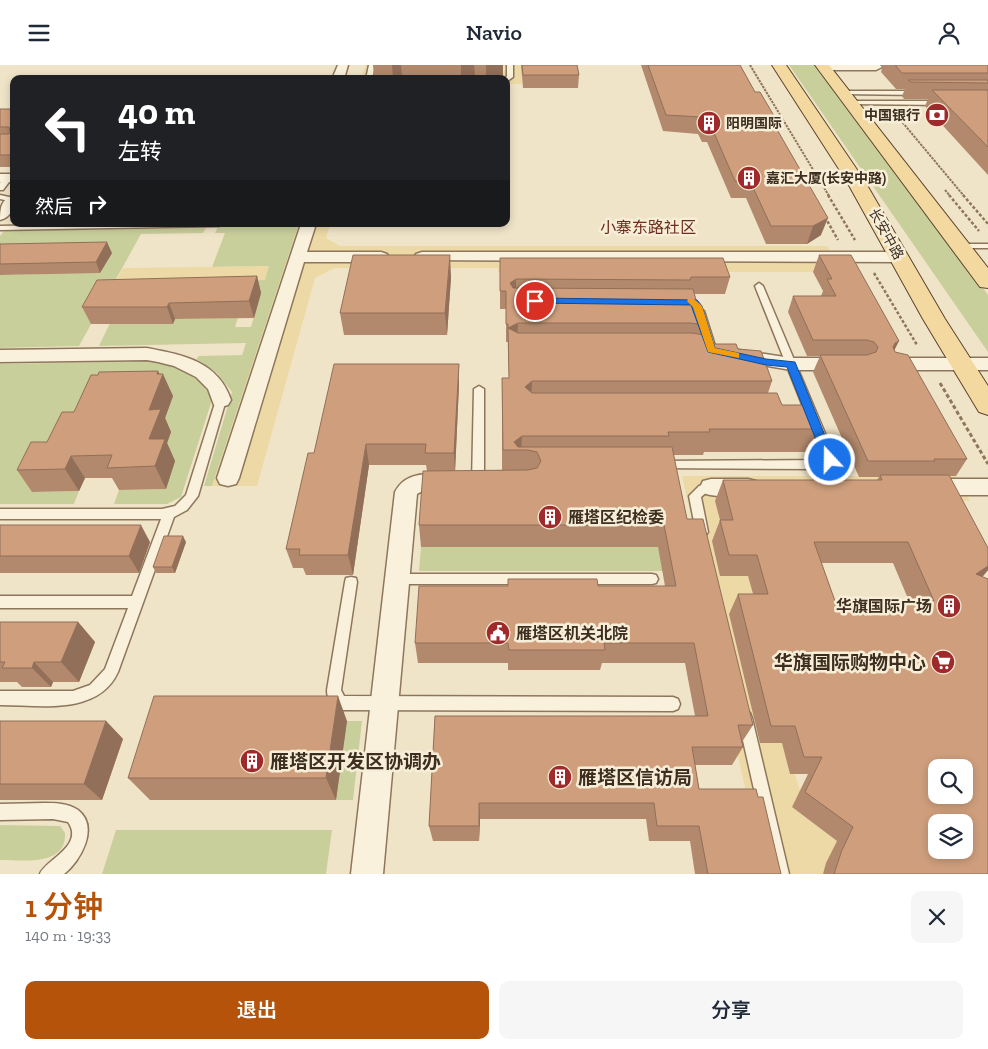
<!DOCTYPE html>
<html lang="zh">
<head>
<meta charset="utf-8">
<style>
	body { margin:0; font-family:"Zilla Slab","Noto Sans SC",serif; background:#f6f6f7; color:#1f2937; height:100vh; display:flex; flex-direction:column; font-size:19px; white-space:nowrap }
	* { box-sizing:border-box; margin:0 }
	p { font-size:16px; color:#747a83 }
	.icon { flex:none; width:28px; height:28px; fill:none; stroke:currentColor; stroke-width:2; stroke-linecap:round; stroke-linejoin:round }
	.map { position:relative; height:809px; overflow:hidden }
	.drawer { display:flex; flex-direction:column; background:#fff; flex:1 }
	.drawer>* { flex:none }
	.hud { position:absolute; left:10px; top:10px; width:500px; height:152px; border-radius:10px; box-shadow:0 2px 8px #0003; background:#202124; color:#fff; overflow:hidden }
	.tools { position:absolute; left:928px; top:694px; display:grid; gap:10px }
	.tools a { display:grid; place-items:center; width:45px; height:45px; border-radius:10px; background:#fff; box-shadow:0 2px 8px #0003; font-size:25px }
	.pin { position:absolute; display:grid; place-items:center; width:42px; height:42px; color:#fff; margin:-21px; border:2px solid #fff; border-radius:50%; box-shadow:0 1px 5px #0007 }
	.me { position:absolute; width:55px; margin:-28px; rotate:339deg; stroke-linejoin:round; filter:drop-shadow(0 0 4px #0008) }
	.turn { display:flex; align-items:center; gap:18px; height:105px; padding:0 25px; font-size:22px }
	.turn .icon { width:65px; height:65px; stroke-width:2.5 }
	.turn b { display:block; font-size:35px; line-height:42px }
	.then { display:flex; align-items:center; height:48px; padding:0 25px; background:#0003; gap:10px; font-size:19px }
	.round { display:grid; place-items:center; flex:none; width:52px; height:52px; border-radius:10px; background:#f6f6f7 }
	.headline { display:flex; align-items:center; justify-content:space-between; height:85px; padding:0 25px }
	h1 { font-size:30px; font-weight:600; line-height:38px; color:#b45309 }
	.button { display:flex; gap:10px; margin-top:auto; padding:10px 25px }
	.button a { flex:1; height:58px; border-radius:10px; background:#b45309; color:#fff; font-size:20px; font-weight:600; line-height:58px; text-align:center }
	.button a+a { background:#f6f6f7; color:#1f2937 }
	header { display:flex; justify-content:space-between; align-items:center; height:65px; padding:0 25px; background:#fff; font-size:22px; font-weight:600 }
	.map>svg:first-child { display:block }
</style>
</head>
<body>
<header><svg class="icon" aria-label="menu" viewBox="0 0 24 24"><path d="M4 6h16M4 12h16M4 18h16"/></svg>Navio<svg class="icon" aria-label="person" viewBox="0 0 24 24"><circle cx="12" cy="8" r="4"/><path d="M4 21q1-7 8-7t8 7"/></svg></header>
<div class="map">
<svg width="988" height="809" viewBox="0 0 988 809">
	<rect width="100%" height="100%" fill="#f0e4c8"/>
	<g fill="#c9cf9b">
		<path d="M789 0H816L988 230V287Z"/>
		<path d="M281 159H299L212 421H204L232 327 217 308 196 294 199 291 242 290 246 278 99 281 110 258 173 259 175 254 238 253 235 262H251L261 227H245L269 201 212 202 225 168H215L218 162 280 161Z"/>
		<path d="M206 163 203 168 141 169 79 281 0 283V210L39 209 42 205 100 208 111 188 0 195V171L4 166Z"/>
		<path d="M154 296C177 302 203 311 212 335L181 432 167 439H114L119 425 166 424 152 388 33 427 79 426 74 439H0V299Z"/>
		<path d="M657 476 663 506H419L421 482Z"/>
		<path d="M347 656H362L353 735H336Z"/>
		<path d="M0 760 60 761 65 768C67 802 22 795 0 795Z"/>
		<path d="M116 765H332L326 809H102Z"/>
	</g>
	<g fill="#ecd9a5">
		<path d="M366 0H381L403 11 462 12 476 7 477 11 486 14 503 11 504 5 507 3 501 0H521L522 19H506V14H361Z"/>
		<path d="M299 159H330L326 173 340 181H827L841 207H498V203H334L315 213 257 421H212Z"/>
		<path d="M269 201 265 215 115 218 123 203Z"/>
		<path d="M682 411H956L970 436H715L734 511H748L758 549 762 678H783L790 709H795L800 726 792 742 837 776 823 809H764L723 623H730Z"/>
	</g>
	<g fill="none" stroke-linecap="round" stroke-linejoin="round">
		<g stroke="#8d765c" stroke-width="3">
			<g id="lane">
				<path d="M369 0H375L372 14H366Z"/>
				<path d="M507 0H513V12L506 17V14H504L507 11Z"/>
				<path d="M844 26H919L922 28 919 30 842 29 841 28Z"/>
				<path d="M851 36H941L944 38 941 40 849 39V37Z"/>
				<path d="M5 111 12 113 3 125H0V118Z"/>
				<path d="M0 130 14 133V137L0 134Z"/>
				<path d="M102 159H223L219 161 0 165V161Z"/>
				<rect x="958" y="179" width="30" height="4"/>
				<path d="M759 218 763 221 835 392 832 401 822 404 657 403 655 400 661 396 823 395V392L755 221Z"/>
				<path d="M699 243 704 246 716 284 714 286H708L706 284 694 246Z"/>
				<path d="M479 321 484 324V418L482 421H474L472 418 474 324Z"/>
				<path d="M221 331 226 335 198 431 187 445 174 452 118 607C98 651 39 640 0 640V626H73L90 620 105 604 128 543H0V531H132L161 454H0V444H162L175 441 186 430 216 335Z"/>
				<path d="M711 418 715 419 717 422 715 425 707 427 701 432 708 467 706 470 702 472 698 470 696 467 689 431 699 421Z"/>
				<path d="M397 509H652L656 510 658 514 656 518 652 519H397L393 518 391 514 393 510Z"/>
				<path d="M351 512 356 513 357 517 341 625 344 631 673 632 678 634 680 639 678 644 673 646 340 645C332 642 327 634 327 625L345 517 346 513Z"/>
				<path d="M745 646 750 648 752 653 789 809H773L738 653 740 648Z"/>
				<path d="M44 738C55 738 68 738 78 745 100 762 80 797 64 809H40C45 795 85 781 68 757L53 754 0 755V739Z"/>
			</g>
		</g>
		<g stroke="#8d765c" stroke-width="3">
			<g id="street">
				<path d="M338 0H348L344 14H332Z"/>
				<path d="M820 0H880L882 2 876 5H824L820 4Z"/>
				<rect x="0" y="109" width="14" height="8"/>
				<path d="M14 131C14 142 12 152 0 155 0 144 1 133 14 131Z"/>
				<path d="M301 159H316L307 187H381L387 189 389 192 387 195 381 197H304L239 413 236 419 228 421 220 419 217 413Z"/>
				<path d="M422 187H899L905 189 907 192 905 195 899 197 416 195 414 192 416 189Z"/>
				<path d="M147 283C183 290 218 296 231 335L228 340 221 342 214 340 208 324 196 312 174 301 158 297 147 295 0 297V285Z"/>
				<path d="M738 285 791 293H844L851 295 853 299 851 303 844 305H791L732 295 729 291 732 287Z"/>
				<path d="M895 293H988V305H895L888 303 886 299 888 295Z"/>
				<path d="M432 409 458 412 461 418 458 424C445 428 428 421 417 429L383 809H351L395 427C403 412 416 409 432 409Z"/>
				<path d="M711 414H748L756 416 759 422 756 428C741 433 718 433 703 428L700 422 703 416Z"/>
				<path d="M926 414H988V430H926L918 428 915 422 918 416Z"/>
			</g>
		</g>
		<g stroke="#5b4430" stroke-width="2">
			<g id="primary">
				<path d="M772 0H786L864 115 945 254 988 321V350L979 347 923 254 846 115Z"/>
				<path d="M815 0H829L988 203V223L980 222Z"/>
			</g>
		</g>
		<g stroke="#8d765c" stroke-width="2" stroke-dasharray="2.5 1" stroke-linecap="butt">
			<path d="M750 0 829 131"/>
			<path d="M898 52 964 131"/>
			<path d="M945 125 950 131"/>
		</g>
		<g stroke="#8d765c" stroke-width="2.5" stroke-dasharray="3 2" stroke-linecap="butt">
			<path d="M828 130 855 175"/>
			<path d="M949 130 979 166"/>
			<path d="M963 130 988 159"/>
			<path d="M825 152 838 175"/>
			<path d="M874 208 917 280"/>
		</g>
		<path stroke="#8d765c" stroke-width="3" stroke-dasharray="4 2.5" stroke-linecap="butt" d="M940 318 988 399"/>
		<use href="#lane" fill="#faf1dc" fill-rule="evenodd"/>
		<use href="#street" fill="#faf1dc" fill-rule="evenodd"/>
		<use href="#primary" fill="#f3d9a0" fill-rule="evenodd"/>
	</g>
	<g fill="#b2896c" fill-rule="evenodd">
		<path d="M373 0H503V12L485 14 475 10 461 12 455 10 402 12 395 14H390L374 12Z"/>
		<path d="M521 0H577L579 10 578 23H523Z"/>
		<path d="M641 0H740L755 27 780 61 778 66 821 170 807 179H766L746 133H731L707 77H702L698 69 663 66Z"/>
		<path d="M883 0H988V110L925 41 928 34H904L902 31 905 24H896L881 7Z"/>
		<rect x="0" y="44" width="14" height="58"/>
		<path d="M0 179 112 188 100 208 0 210Z"/>
		<path d="M819 190 894 286 967 394 956 411H949L988 483V505L982 512 988 809H823L826 798 837 776 792 742 808 709H790L782 678H760L729 549 738 529H753L748 511H720L712 476 720 455 715 436 723 415H877L879 412H859L813 307 820 291H807L788 247 793 231H821L823 226 813 207ZM821 498H893L909 536H835Z"/>
		<path d="M500 193 730 212 725 229H694L703 260 701 269 713 279 738 284 772 316 768 328 782 340 818 364 808 387H704L703 390H673L687 454 753 660 742 677 743 682 732 700H695L699 724 758 732 781 809H695L690 776H649L646 754H480L479 776H433L429 761 435 651H695L685 598H602L600 605H508V598H418L415 578 598 521H665L658 482H421L419 460 427 406 426 400H369L353 510H306L303 503H293L286 484 314 388 459 319 455 406 502 405V313H509L508 280V277H506V244H500Z"/>
		<path d="M257 211 261 228 254 253 175 254 173 259H91L82 242Z"/>
		<path d="M451 212 447 270H344L340 248Z"/>
		<path d="M158 306 173 331 165 353 171 367 167 378 175 396 166 424 119 425 112 413H85L79 426 32 427 17 405 47 377 74 347Z"/>
		<path d="M0 460 150 477 139 508H0Z"/>
		<path d="M186 477 175 508H156L153 502Z"/>
		<path d="M0 557H78L95 577 79 617H53L51 622H22L17 617H0Z"/>
		<path d="M0 656H106L123 674 102 735H0Z"/>
		<path d="M347 656 336 735H150L128 713Z"/>
	</g>
	<g fill="#916f58">
		<path d="M392 0H401L402 12 393 14Z"/>
		<path d="M461 0H474L475 10 461 12Z"/>
		<path d="M486 0H503V12L486 14Z"/>
		<path d="M828 153 821 170 807 179 813 161Z"/>
		<path d="M107 177 112 188 100 208 96 197Z"/>
		<path d="M450 190 451 212 447 270 445 248Z"/>
		<path d="M257 211 261 228 254 253 249 236Z"/>
		<path d="M516 214V231L510 218Z"/>
		<path d="M169 238 175 254 173 259 167 242Z"/>
		<path d="M518 258 517 275 508 263V280V263Z"/>
		<path d="M899 276 891 292 886 294 895 278Z"/>
		<path d="M459 299V319L455 408 454 388Z"/>
		<path d="M158 306 161 314 163 309 173 331 165 353 171 367 167 378 175 396 166 424 155 401 149 374V345Z"/>
		<path d="M532 316 531 339 525 322Z"/>
		<path d="M522 371 521 385H514V377Z"/>
		<path d="M366 379 369 400 353 510 348 490Z"/>
		<path d="M71 391 85 413 79 426 65 404Z"/>
		<path d="M141 460 150 477 139 508 129 491Z"/>
		<path d="M183 471 186 477 175 508 172 502Z"/>
		<path d="M988 501V505L978 517 976 509Z"/>
		<path d="M78 557 95 577 79 617 61 597Z"/>
		<path d="M34 597 53 617 51 622 32 603Z"/>
		<path d="M338 631 347 656 336 735 326 713Z"/>
		<path d="M106 656 123 674 102 735 84 719Z"/>
		<path d="M479 738 480 754 479 776Z"/>
	</g>
	<g fill="#cf9f7d" stroke="#916f58" fill-rule="evenodd">
		<path d="M522 0H577L579 10H523Z"/>
		<path d="M648 0H740L755 27H760L780 61H775L828 153 813 161H771L750 116H735L711 61H705L702 52 666 50Z"/>
		<path d="M895 0H988V8H902Z"/>
		<path d="M908 15H988V18L911 17Z"/>
		<path d="M932 25H988V82Z"/>
		<path d="M0 44H14V90H0V69H8L10 68 9 62H0Z"/>
		<path d="M107 177 96 197 0 199V179Z"/>
		<path d="M353 190H450L445 248H340Z"/>
		<path d="M819 190H851L899 276 895 278 893 282 895 287 908 290 967 394H934L935 396H868L820 290H867L876 287 878 282 874 277 867 275H813L793 231H836L827 214H832Z"/>
		<path d="M500 193H723L730 212H691L690 215 516 214 510 218 513 223 693 224 703 260 691 258H518L508 263V259H506V226H500Z"/>
		<path d="M257 211 249 236 169 238 167 242H82L97 215Z"/>
		<path d="M508 263 518 268H692L710 271 713 279H736L738 284 761 286 772 316H532L525 322 532 328H777L782 340H808L818 364H709L710 367H668L669 371H522L514 377 518 382H672L687 454H703L753 660H738L743 682H692L699 724H756L758 732H763L781 809H708L699 761H657L654 738H479V761H429L435 651H708L694 578H604L605 585H509L508 578H415L419 521H508V514H597L598 521H676L664 460H419L423 406 528 405 537 403 541 396 537 387 528 385H503L502 313H509Z"/>
		<path d="M334 299H459L454 388H425L426 379H366L348 490H299L300 484H286L308 388H314Z"/>
		<path d="M158 306 157 309H163L149 345 161 344 149 374H165L155 401 107 403 112 390 71 391 65 404 17 405 31 377H47L62 347H74L91 310H98L99 307Z"/>
		<path d="M880 410H949L988 483V501L976 509 988 514V809H834L842 785 853 762 805 727 822 692H804L795 661H771L738 529H768L757 490H729L720 455H733L723 415H882ZM814 477H908L934 536H835ZM936 702H964V730H936ZM936 758H964V785H936Z"/>
		<path d="M0 460H141L129 491H0Z"/>
		<path d="M164 471H183L172 502H153Z"/>
		<path d="M0 557H78L61 597H34L32 603H2L5 597H0Z"/>
		<path d="M154 631H338L326 713H128Z"/>
		<path d="M0 656H106L84 719H0Z"/>
	</g>
	<path fill="#1a73e8" stroke="#114b97" d="M535 233 697 235 702 241 715 283 766 294 795 297 835 395 830 399 824 395 787 302 766 300 708 287 691 240 532 238V234Z"/>
	<path fill="#f59e0b" d="M688 234H694L702 241 715 283 739 288V293L708 287 693 242 687 236Z"/>
	<defs>
		<g id="bank-disc" transform="scale(1.25)"><circle r="9.5" fill="#9e2a2b" stroke="#f7eed8"/><path d="M-6-4H6V4H-6ZM0-2.3a2.3 2.3 0 1 0 0 4.6a2.3 2.3 0 1 0 0-4.6Z" fill="#fff"/></g>
		<g id="building-disc" transform="scale(1.25)"><circle r="9.5" fill="#9e2a2b" stroke="#f7eed8"/><path d="M-4-6H4V6H1V3H-1V6H-4ZM-2.5-4.3h1.7v1.8h-1.7ZM.8-4.3h1.7v1.8H.8ZM-2.5-1h1.7V.8h-1.7ZM.8-1h1.7V.8H.8Z" fill="#fff"/></g>
		<g id="civic-disc" transform="scale(1.25)"><circle r="9.5" fill="#9e2a2b" stroke="#f7eed8"/><path d="M-.6-6.5H3V-4.5H.6V-3L4-1V1h2V6H-6V1h2V-1L-.6-3ZM-1.2 2.5V6h2.4V2.5Z" fill="#fff"/></g>
		<g id="supermarket-disc" transform="scale(1.25)"><circle r="9.5" fill="#9e2a2b" stroke="#f7eed8"/><path d="M-6-5.5h2.5l.6 2H6L4.5 2H-2.5L-4.4-4H-6ZM-1.5 3.2a1.3 1.3 0 1 0 .1 0ZM3 3.2a1.3 1.3 0 1 0 .1 0Z" fill="#fff"/></g>
	</defs>
	<g fill-rule="evenodd">
		<use href="#bank-disc" x="937" y="50"/>
		<use href="#building-disc" x="709" y="58"/>
		<use href="#building-disc" x="749" y="113"/>
		<use href="#building-disc" x="550" y="452"/>
		<use href="#building-disc" x="949" y="541"/>
		<use href="#civic-disc" x="498" y="568"/>
		<use href="#supermarket-disc" x="943" y="597"/>
		<use href="#building-disc" x="252" y="696"/>
		<use href="#building-disc" x="560" y="712"/>
	</g>
	<g text-anchor="middle" dominant-baseline="central" stroke-width="5" stroke-linejoin="round" paint-order="stroke">
		<g font-size="14" font-weight="bold" fill="#3d2e20" stroke="#f7eed8" text-anchor="start">
			<text x="920" y="50" text-anchor="end">中国银行</text>
			<text x="726" y="58">阳明国际</text>
			<text x="766" y="113">嘉汇大厦(长安中路)</text>
		</g>
		<g font-size="14" fill="#3d2e20" stroke="#f7eed8">
			<text transform="translate(886 169) rotate(61)">长安中路</text>
		</g>
		<g font-size="16" fill="#6b2e1e" stroke="#f7eed8">
			<text x="648" y="162">小寨东路社区</text>
		</g>
		<g font-size="16" font-weight="bold" fill="#3d2e20" stroke="#f7eed8" text-anchor="start">
			<text x="568" y="452">雁塔区纪检委</text>
			<text x="932" y="541" text-anchor="end">华旗国际广场</text>
			<text x="516" y="568">雁塔区机关北院</text>
		</g>
		<g font-size="19" font-weight="bold" fill="#3d2e20" stroke="#f7eed8" text-anchor="start">
			<text x="926" y="597" text-anchor="end">华旗国际购物中心</text>
			<text x="270" y="696">雁塔区开发区协调办</text>
			<text x="578" y="712">雁塔区信访局</text>
		</g>
	</g>
</svg>
<div class="tools">
<a><svg class="icon" aria-label="search" viewBox="0 0 24 24"><circle cx="10" cy="10" r="6"/><path d="M15 15l6 6"/></svg></a>
<a><svg class="icon" aria-label="layers" viewBox="0 0 24 24"><path d="M12 4l9 5-9 5-9-5zM3 14l9 5 9-5"/></svg></a>
</div>
<div class="pin" style="left:535px;top:236px;background:#d93025"><svg class="icon" aria-label="arrive" viewBox="0 0 24 24"><path d="M6 21V4h12l-3 4 3 4H6"/></svg></div>
<svg class="me" style="left:830px;top:395px" viewBox="-20 -20 40 40"><circle r="17" fill="#1a73e8" stroke="#fff" stroke-width="3"/><path d="M0-11L8 9 0 5-8 9z" fill="#fff"/></svg>
<div class="hud">
<div class="turn"><svg class="icon" aria-label="left" viewBox="0 0 24 24"><path d="M17 20v-9H6M10 6l-5 5 5 5"/></svg><div><b>40 m</b>左转</div></div>
<div class="then">然后<svg class="icon" aria-label="right" viewBox="0 0 24 24"><path d="M7 20v-9h11M14 6l5 5-5 5"/></svg></div>
</div>
</div>
<section class="drawer">
<div class="headline"><div><h1>1 分钟</h1><p>140 m · 19:33</p></div><a class="round"><svg class="icon" aria-label="close" viewBox="0 0 24 24"><path d="M6 6l12 12M18 6L6 18"/></svg></a></div>
<div class="button"><a>退出</a><a>分享</a></div>
</section>
</body>
</html>
